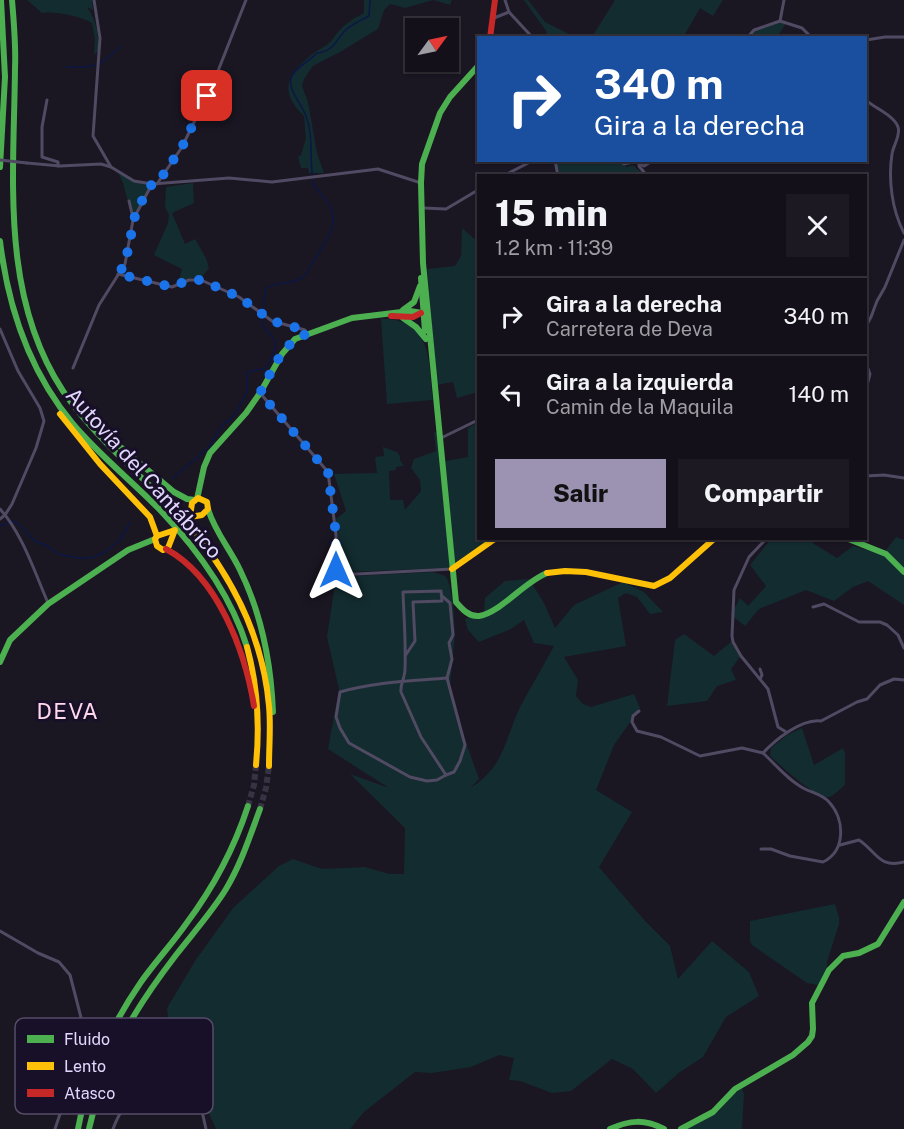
<!DOCTYPE html>
<html lang="es">
<head>
<meta charset="utf-8">
<style>
	body { margin:0; font-family:"Public Sans",sans-serif; background:#1d1923; color:#f1f3f6; height:100vh; display:flex; flex-direction:column; font-size:22px; white-space:nowrap }
	* { box-sizing:border-box; margin:0 }
	p { font-size:20px; color:#9d9da2 }
	.icon { flex:none; width:33px; height:33px; fill:none; stroke:currentColor; stroke-width:2; stroke-linecap:round; stroke-linejoin:round }
	.map { position:relative; flex:1; overflow:hidden }
	.drawer { position:absolute; left:477px; top:174px; width:390px; height:366px; display:flex; flex-direction:column; background:#14101a; border-radius:0px; box-shadow:0 2px 4px #0004,0 0 0 2px #333039 }
	.drawer>* { flex:none }
	.hud { position:absolute; left:477px; top:36px; width:390px; height:126px; border-radius:0px; box-shadow:0 2px 4px #0004,0 0 0 2px #333039; background:#1a4fa0; color:#fff; overflow:hidden }
	.needle { width:39px; rotate:57deg }
	.fabs { position:absolute; left:405px; top:18px; display:grid; gap:12px }
	.fabs a { display:grid; place-items:center; width:54px; height:54px; border-radius:0px; background:#14101a; box-shadow:0 2px 4px #0004,0 0 0 2px #333039; font-size:30px }
	.pin { position:absolute; display:grid; place-items:center; width:51px; height:51px; color:#fff; margin:-26px; border-radius:12px; box-shadow:0 3px 9px #0006 }
	.me { position:absolute; width:66px; margin:-33px; rotate:0deg; stroke-linejoin:round; filter:drop-shadow(0 0 4px #0008) }
	.turn { display:flex; align-items:center; gap:21px; height:126px; padding:0 18px; font-size:27px }
	.turn .icon { width:78px; height:78px; stroke-width:2.5 }
	.turn b { display:block; font-size:42px; line-height:51px }
	.round { display:grid; place-items:center; flex:none; width:63px; height:63px; border-radius:0px; background:#1d1923 }
	.headline { display:flex; align-items:center; justify-content:space-between; height:102px; padding:0 18px }
	h1 { font-size:36px; font-weight:800; line-height:45px }
	.action { display:flex; gap:12px; margin-top:auto; padding:12px 18px }
	.action a { flex:1; height:69px; border-radius:0px; background:#9c93b2; color:#111; font-size:24px; font-weight:800; line-height:69px; text-align:center }
	.action a+a { background:#1d1923; color:#f1f3f6 }
	ul { padding:0; list-style:none }
	li { display:flex; align-items:center; gap:18px; height:78px; padding:0 18px; border-top:2px solid #333039 }
	li div { flex:1 }
	li b { display:block; font-size:22px }
	li em { font-style:normal }
	.map>svg:first-child { display:block }
</style>
</head>
<body>
<div class="map">
<svg width="904" height="1129" viewBox="0 0 904 1129">
	<rect width="100%" height="100%" fill="#1a1622"/>
	<g fill="#132c30">
		<path d="M27 0H92L93 10 87 7C97 21 99 35 98 51L94 55 95 39 92 23C80 16 54 11 42 13Z"/>
		<path d="M364 0H452L450 5 433 0 405 8 390 4 384 10 378 29 340 52 313 66 304 79 302 86 308 102 317 153 324 173H309L308 168H301L298 157 301 155 306 138 304 116C277 90 288 73 314 53 319 49 325 47 329 43 333 40 335 35 338 32 345 24 354 18 364 13Z"/>
		<path d="M524 0H528L545 22 575 37H544L547 32 544 28Z"/>
		<path d="M615 0H723L713 16 700 8 684 36 686 37H592Z"/>
		<path d="M776 22H787L777 37 747 38 754 30Z"/>
		<path d="M556 161H615L627 167 633 165 644 175H560Z"/>
		<path d="M117 170 134 181 152 184 133 220 123 183Z"/>
		<path d="M193 183 194 203 172 213 185 244 195 239 206 258 209 268 202 277 190 278 178 284 182 269 154 255 168 223 169 215 165 207 166 187Z"/>
		<path d="M462 228 478 242V392L457 398 453 382 437 385 427 269 455 266 461 256Z"/>
		<path d="M381 319C433 318 428 361 433 400L387 404Z"/>
		<path d="M478 422V538L492 539 448 568 347 572 341 569 336 519 346 511 334 474 377 473 375 457 384 456 383 447 397 452 400 456V460L404 466 396 467V470L389 471 390 500H403L405 510 421 491 420 480 411 468 414 459 436 451 434 432 438 433 441 462 468 457V428Z"/>
		<path d="M896 537 904 540V605L868 581 853 587 834 601 806 590 759 609 745 626 731 615 740 598 748 606 766 586 750 565 771 539H806L837 558 853 546 883 554Z"/>
		<path d="M433 572 445 576 448 580 453 602 455 634 450 686 463 734 479 779 470 788C504 768 505 739 520 707 531 687 543 666 554 646L534 643 524 620 511 629 479 642 468 630 465 619 484 612 485 598 505 581 529 579 544 603 555 628 574 605 623 582 644 592 663 612 650 614 637 597 626 593 618 598 626 646 564 657 578 680 576 696 583 704 591 707 634 694 640 708 614 745 596 790 632 812 599 867 646 922 670 946 678 979 712 941 749 972 759 996 726 1017 703 1057 680 1072 656 1093 633 1069 612 1059 571 1091 552 1093 520 1081 509 1080 514 1058 499 1055 471 1067 432 1073 415 1072 364 1112 350 1129H216L210 1116 195 1062 150 1078 136 1061 160 1034 168 1018 167 1008 195 961 233 908 279 866 293 859 322 869 365 867 389 874H404L405 828 350 774 389 788 328 749 339 689 327 637 336 577Z"/>
		<path d="M684 634 714 656 731 642 740 657 731 669 736 680 717 686 707 701 667 706 675 640Z"/>
		<path d="M802 728 814 765 843 748 845 753V785C841 788 834 796 829 797 816 799 780 765 770 756L771 748 787 735Z"/>
		<path d="M835 904 839 917V924L827 962V970L818 985 807 983 752 945 750 941V921Z"/>
		<path d="M742 1088 744 1094 742 1129H687L719 1111 731 1096Z"/>
	</g>
	<g fill="none" stroke-linecap="round" stroke-linejoin="round">
		<g stroke="#0b1744" stroke-width="1.5">
			<path d="M66 67C97 67 98 68 121 46"/>
			<path d="M172 479 208 448 224 423 230 420 237 411 247 392V373C253 369 260 371 265 368 268 366 270 359 272 356 282 335 265 336 262 322 261 312 265 299 265 289 276 280 293 286 304 276 308 272 311 265 314 260 324 245 340 225 330 206 326 196 314 191 313 180 309 158 314 137 306 116 302 104 288 91 291 78 294 68 310 61 317 53 336 51 335 39 347 29 352 24 362 20 369 16L370 0"/>
			<path d="M0 526 12 521 17 523 35 541 47 546 58 554 78 558H92L105 552 120 540 130 523"/>
		</g>
		<g stroke="#383343" stroke-width="6" stroke-dasharray="6 3" stroke-linecap="butt">
			<path d="M248 806 254 785 256 765"/>
			<path d="M260 809 266 788 269 766"/>
		</g>
		<g stroke="#504a63" stroke-width="3">
			<path d="M94 0 100 38 93 136 111 167"/>
			<path d="M505 0 509 12 533 38"/>
			<path d="M494 18 509 12"/>
			<path d="M780 21 802 28 812 38"/>
			<path d="M780 21 784 0"/>
			<path d="M747 38 754 30 780 21"/>
			<path d="M866 40 885 37H904"/>
			<path d="M47 100 42 127V157L58 162V166"/>
			<path d="M866 100C874 108 894 115 898 127 901 135 893 146 892 154 888 180 892 210 904 233"/>
			<path d="M555 160 558 176"/>
			<path d="M619 160 624 164 633 162"/>
			<path d="M631 160 644 166 654 160"/>
			<path d="M27 163 60 166 101 164 111 167 134 181 152 184 229 178 272 182 378 169 421 183"/>
			<path d="M639 166 647 176"/>
			<path d="M503 176 534 160"/>
			<path d="M157 184 182 147 200 110 218 71 246 0"/>
			<path d="M129 201 133 218"/>
			<path d="M423 208 446 209 478 190"/>
			<path d="M118 274 172 287 189 280H201L239 297 272 321 305 330 307 334"/>
			<path d="M866 326 871 317 877 301 885 287 904 240"/>
			<path d="M0 329 18 371 40 408 44 421 36 448 12 504 5 515 0 519"/>
			<path d="M866 363 870 374 868 382 866 385"/>
			<path d="M73 368 99 305 125 264 133 220 152 184"/>
			<path d="M260 393 328 472 336 535V570L341 574H357L452 569"/>
			<path d="M441 438 478 420"/>
			<path d="M866 476 884 475 904 478"/>
			<path d="M0 509C22 533 35 573 48 603"/>
			<path d="M767 538 749 557 734 590 732 636 733 642 741 656 768 689 778 727 786 732"/>
			<path d="M442 596 450 603 453 635 449 643 452 659 447 678 465 745 460 761 454 772 446 775"/>
			<path d="M813 607 824 604 859 622H880L887 625 898 635 904 648"/>
			<path d="M405 656 415 641 413 602 442 601 441 591 403 592C404 618 406 644 405 669 405 678 400 684 401 692L421 737 446 775 437 780 427 781 410 777 349 743 340 728 336 717 340 692C374 682 411 681 447 678"/>
			<path d="M760 679 762 675 760 669"/>
			<path d="M639 711 633 716 632 722 637 731 661 737 700 756 742 748 763 753C775 740 802 718 821 721L857 702 867 699 880 685 894 679 904 680"/>
			<path d="M840 845 859 840C876 851 879 869 904 862"/>
			<path d="M761 849H771L790 856 823 862C846 851 845 819 829 802 823 795 813 793 805 789 789 781 776 765 763 753"/>
			<path d="M0 931 38 953 59 962 70 975 85 1033 86 1044 84 1056 64 1102 55 1129"/>
			<path d="M113 1129C128 1088 154 1079 192 1066L206 1129"/>
		</g>
		<g stroke="#4caf50" stroke-width="6">
			<path d="M12 0C14 23 16 46 15 68 14 178 0 295 63 391 97 440 144 478 185 520"/>
			<path d="M478 66 450 97 440 113 422 164 421 183 423 263 456 602C462 609 469 617 479 616 500 613 524 582 547 573"/>
			<path d="M0 167 5 77 1 0"/>
			<path d="M0 241C8 308 29 371 73 424 99 455 132 481 160 510 197 549 231 595 247 647"/>
			<path d="M421 278 425 331"/>
			<path d="M403 310 414 302 420 286"/>
			<path d="M403 318 416 327 426 339"/>
			<path d="M74 402 93 424 174 492 187 499 195 500"/>
			<path d="M197 499 204 467 210 453 246 413 260 393 282 354 295 339 352 318 410 311 422 313"/>
			<path d="M208 509C215 532 230 549 240 570 262 615 271 663 273 712"/>
			<path d="M846 538 886 554 904 572"/>
			<path d="M0 662 10 640 48 604 128 550 155 539"/>
			<path d="M78 1129C88 1075 110 1027 141 982 155 962 172 944 186 924 213 888 234 849 248 806"/>
			<path d="M89 1129C104 1059 133 1011 176 955 193 933 212 912 226 889 241 864 250 836 260 809"/>
			<path d="M610 1129C630 1120 644 1119 664 1129"/>
			<path d="M681 1129 713 1112 735 1089 793 1055 808 1042 812 1036 813 1029 812 1003 829 970 843 956 859 953 878 944 904 902"/>
		</g>
		<g stroke="#ffc107" stroke-width="6">
			<path d="M60 414 100 464 150 517 157 536"/>
			<path d="M198 498 207 502 208 509 202 515 190 517 192 503Z"/>
			<path d="M185 520C230 573 263 636 269 706 271 726 269 746 269 766"/>
			<path d="M175 530 168 548 163 550 157 546 155 539 157 536Z"/>
			<path d="M452 569 496 538"/>
			<path d="M547 573 565 571 586 572 654 586 670 578 715 538"/>
			<path d="M247 647C258 687 260 724 256 765"/>
		</g>
		<g stroke="#c62828" stroke-width="6">
			<path d="M490 38 495 0"/>
			<path d="M391 316 413 317 421 313"/>
			<path d="M166 549C218 577 245 651 254 706"/>
		</g>
		<path stroke="#504a63" stroke-width="3" d="M0 160 27 163"/>
	</g>
	<g fill="none" stroke-linecap="round" stroke-linejoin="round">
		<path stroke="#1a73e8" stroke-width="10" stroke-dasharray="0 18" d="M207 96 182 147 157 184H152L136 211 125 264 118 274 172 287 189 280H201L239 297 272 321 305 330 307 334C282 342 272 372 260 393L328 472 336 535V570"/>
	</g>
	<g text-anchor="middle" dominant-baseline="central" stroke-width="6" stroke-linejoin="round" paint-order="stroke">
		<g font-size="21" fill="#e2d7ff" stroke="#181028">
			<text transform="translate(144 473) rotate(48)">Autovía del Cantábrico</text>
		</g>
		<g font-size="22" letter-spacing="1.5" fill="#ffd9eb" stroke="#181028">
			<text x="68" y="711">DEVA</text>
		</g>
	</g>
	<rect x="15" y="1018" width="198" height="96" rx="9" fill="#181028" stroke="#554c68" stroke-width="1.5"/>
	<rect x="27" y="1035" width="27" height="8" fill="#4caf50"/>
	<rect x="27" y="1062" width="27" height="8" fill="#ffc107"/>
	<rect x="27" y="1089" width="27" height="8" fill="#c62828"/>
	<g font-size="16" fill="#e2d7ff">
		<text x="64" y="1045">Fluido</text>
		<text x="64" y="1072">Lento</text>
		<text x="64" y="1099">Atasco</text>
	</g>
</svg>
<div class="fabs">
<a><svg class="needle" viewBox="-14 -14 28 28"><path d="M0-13l5 13h-10z" fill="#e53935"/><path d="M0 13l5-13h-10z" fill="#9d9da2"/></svg></a>
</div>
<div class="pin" style="left:207px;top:96px;background:#d93025"><svg class="icon" aria-label="arrive" viewBox="0 0 24 24"><path d="M6 21V4h12l-3 4 3 4H6"/></svg></div>
<svg class="me" style="left:336px;top:570px" viewBox="-20 -20 40 40"><path d="M0-17L14 15 0 8-14 15z" fill="#1a73e8" stroke="#fff" stroke-width="4"/></svg>
<div class="hud">
<div class="turn"><svg class="icon" aria-label="right" viewBox="0 0 24 24"><path d="M7 20v-9h11M14 6l5 5-5 5"/></svg><div><b>340 m</b>Gira a la derecha</div></div>
</div>
<section class="drawer">
<div class="headline"><div><h1>15 min</h1><p>1.2 km · 11:39</p></div><a class="round"><svg class="icon" aria-label="close" viewBox="0 0 24 24"><path d="M6 6l12 12M18 6L6 18"/></svg></a></div>
<ul>
<li><svg class="icon" aria-label="right" viewBox="0 0 24 24"><path d="M7 20v-9h11M14 6l5 5-5 5"/></svg><div><b>Gira a la derecha</b><p>Carretera de Deva</p></div><em>340 m</em></li>
<li><svg class="icon" aria-label="left" viewBox="0 0 24 24"><path d="M17 20v-9H6M10 6l-5 5 5 5"/></svg><div><b>Gira a la izquierda</b><p>Camin de la Maquila</p></div><em>140 m</em></li>
</ul>
<div class="action"><a>Salir</a><a>Compartir</a></div>
</section>
</div>
</body>
</html>
